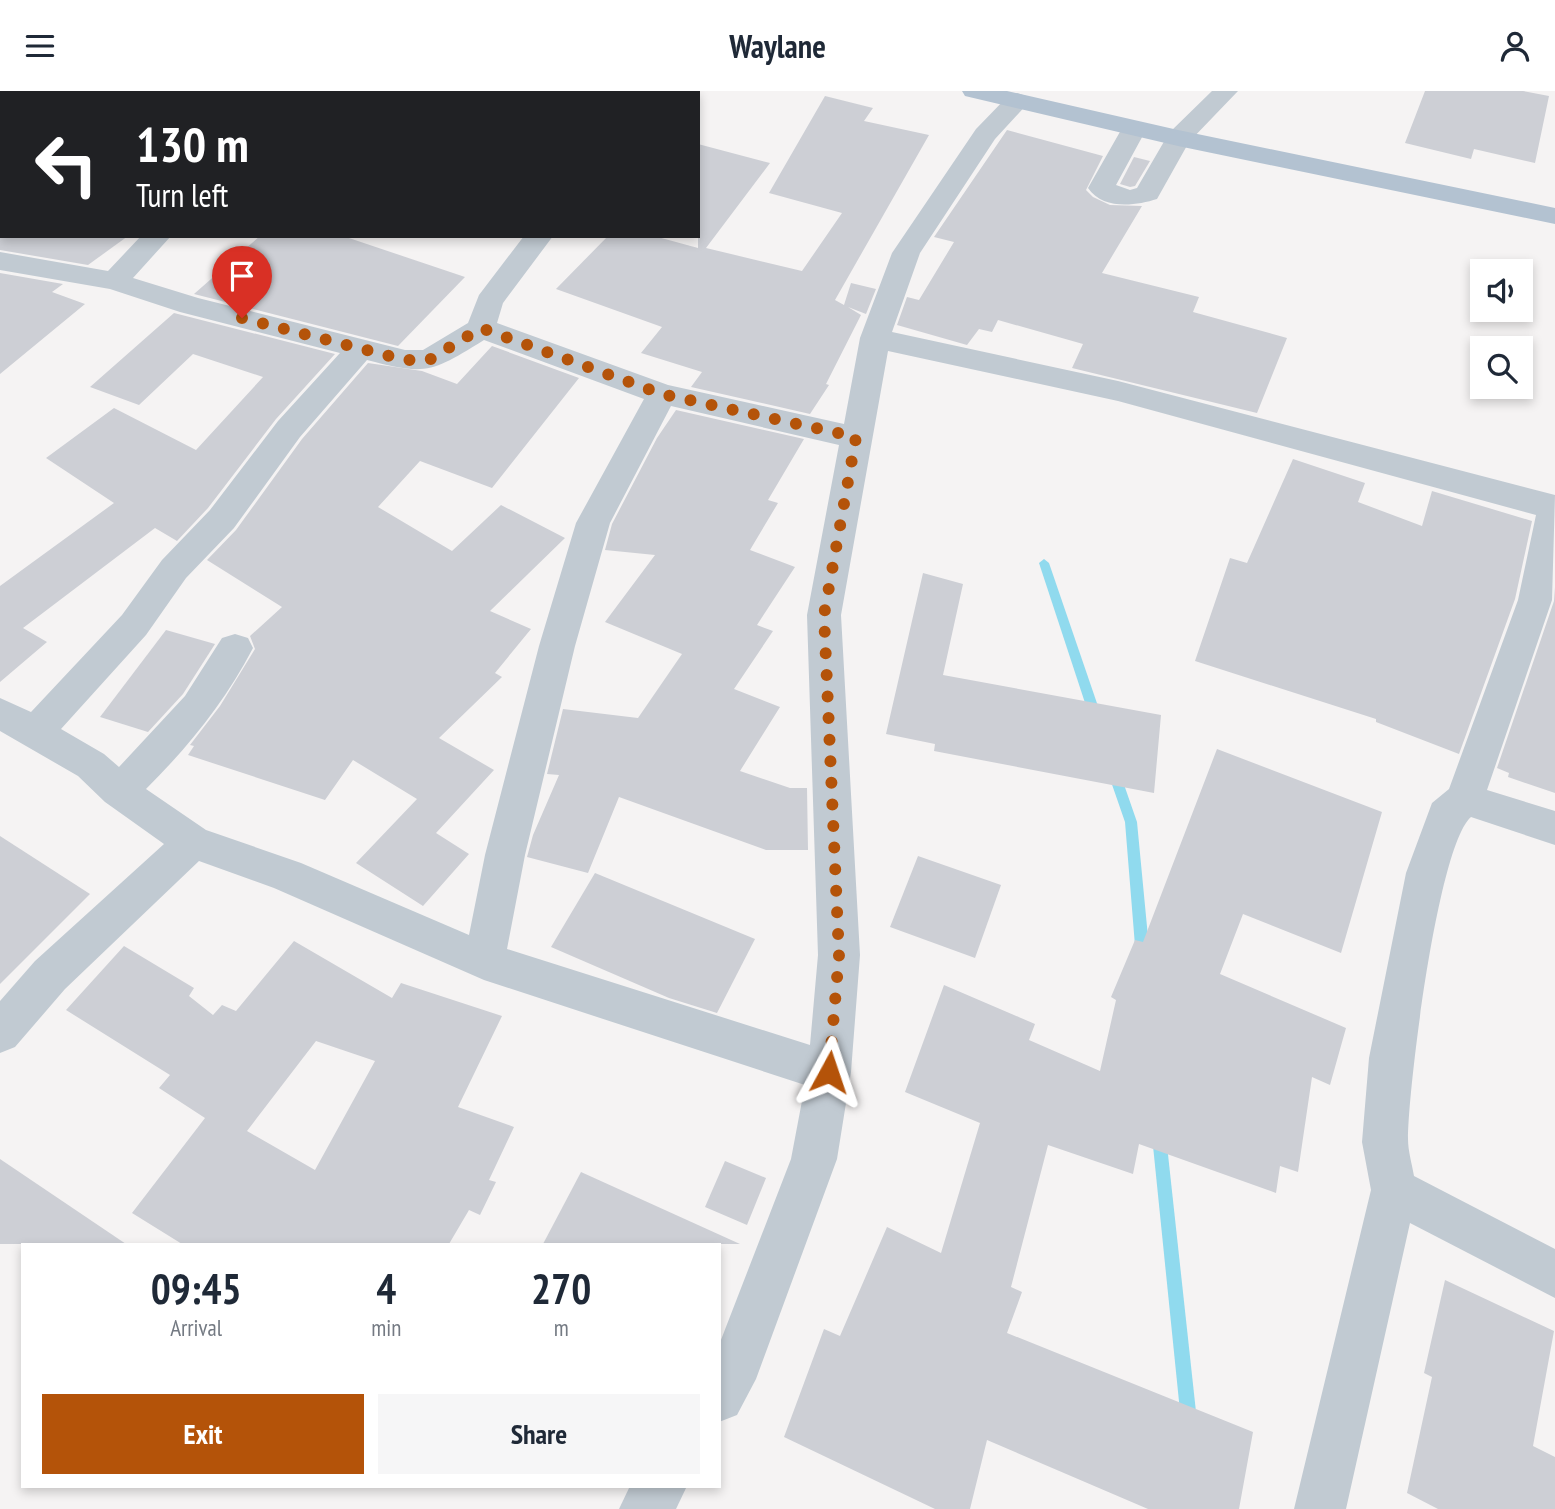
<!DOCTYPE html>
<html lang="en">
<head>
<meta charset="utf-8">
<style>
	body { margin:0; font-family:"PT Sans Narrow",sans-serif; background:#f6f6f7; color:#1f2937; height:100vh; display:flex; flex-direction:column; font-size:26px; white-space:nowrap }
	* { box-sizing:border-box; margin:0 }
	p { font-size:23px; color:#747a83 }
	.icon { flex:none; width:38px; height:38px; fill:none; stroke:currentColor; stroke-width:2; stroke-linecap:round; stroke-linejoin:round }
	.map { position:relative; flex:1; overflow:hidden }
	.drawer { position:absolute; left:21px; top:1152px; width:700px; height:245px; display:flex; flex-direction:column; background:#fff; border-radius:0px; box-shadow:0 4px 10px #0003 }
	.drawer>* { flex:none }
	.hud { position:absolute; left:0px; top:0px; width:700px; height:147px; box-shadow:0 4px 10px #0003; background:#202124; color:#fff; overflow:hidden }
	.tools { position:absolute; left:1470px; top:168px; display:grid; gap:14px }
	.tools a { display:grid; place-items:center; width:63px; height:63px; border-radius:0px; background:#fff; box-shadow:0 4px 10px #0003; font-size:35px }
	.pin { position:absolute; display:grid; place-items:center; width:60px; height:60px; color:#fff; margin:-72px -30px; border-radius:50% 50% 50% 0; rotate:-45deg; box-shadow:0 0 7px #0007 }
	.pin .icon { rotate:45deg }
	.me { position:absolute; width:77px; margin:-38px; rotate:5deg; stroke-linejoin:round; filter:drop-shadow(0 0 5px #0008) }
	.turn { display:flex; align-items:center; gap:24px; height:147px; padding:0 21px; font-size:32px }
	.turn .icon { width:91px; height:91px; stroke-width:2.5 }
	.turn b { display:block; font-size:49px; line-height:60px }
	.eta { display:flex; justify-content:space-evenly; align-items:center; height:119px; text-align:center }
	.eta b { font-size:42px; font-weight:700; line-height:49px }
	.button { display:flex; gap:14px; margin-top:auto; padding:14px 21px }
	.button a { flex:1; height:80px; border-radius:0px; background:#b45309; color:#fff; font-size:28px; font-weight:700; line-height:80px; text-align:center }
	.button a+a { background:#f6f6f7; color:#1f2937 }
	header { display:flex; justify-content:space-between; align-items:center; height:91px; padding:0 21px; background:#fff; font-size:32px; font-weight:700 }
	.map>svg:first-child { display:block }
</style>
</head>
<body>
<header><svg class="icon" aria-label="menu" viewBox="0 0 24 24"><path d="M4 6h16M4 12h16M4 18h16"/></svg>Waylane<svg class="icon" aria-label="person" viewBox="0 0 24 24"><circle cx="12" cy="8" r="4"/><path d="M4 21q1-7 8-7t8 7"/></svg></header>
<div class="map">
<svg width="1555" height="1418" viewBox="0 0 1555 1418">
	<rect width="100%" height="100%" fill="#f5f3f3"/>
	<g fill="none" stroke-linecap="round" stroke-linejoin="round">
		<g fill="#90daee" fill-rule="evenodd">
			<path d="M1044 468 1049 472 1101 624 1099 627H1091L1089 624 1039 472Z"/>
			<path d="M1114 677 1118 678 1120 682 1137 731 1150 867 1148 871 1143 873 1138 871 1136 867 1125 731 1108 682 1110 678Z"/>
			<path d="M1159 1038 1164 1040 1166 1045 1197 1330 1195 1336 1189 1338 1183 1336 1181 1330 1152 1045 1154 1040Z"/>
		</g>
	</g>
	<g fill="#cdcfd5" fill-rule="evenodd">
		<path d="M1425 0H1523L1549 5 1535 72 1474 58 1471 68 1405 52Z"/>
		<path d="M825 5 873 17 864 30 929 44 835 209 844 214 851 192 876 198 866 223 848 216 861 224 826 293 829 294 810 323 691 296 702 281 641 262 662 236 556 198 608 145H654L698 157V53L770 72 706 157 802 180 842 122 769 102Z"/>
		<path d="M1007 39 1103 65 1086 99 1093 106 1110 114 1142 115 1102 182 1199 206 1193 221 1287 247 1257 322 1072 277 1083 253 998 229 992 241 979 238 967 254 897 234 907 206 919 209 954 151 934 146Z"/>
		<path d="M1134 66 1150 70 1135 95 1130 96 1120 93Z"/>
		<path d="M0 145H128L88 174 0 159Z"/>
		<path d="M260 145H343L465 186 398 255 194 203Z"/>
		<path d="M0 182 63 193 52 201 85 213 0 283Z"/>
		<path d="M174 222 335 263 276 328 208 417 177 450 155 437 23 537 47 551 0 591V495L114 412 46 367 114 317 196 359 263 286 193 263 139 314 90 296Z"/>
		<path d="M492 255 579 287 492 397 420 370 378 416 452 460 501 414 565 447 490 520 531 538 495 582 502 586 439 647 494 679 436 742 469 763 423 815 356 772 417 708 353 669 325 709 188 664 194 655 190 654 220 615 255 558 250 545 282 516 207 469 236 439 302 348 368 272 422 280 457 293Z"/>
		<path d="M676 319 804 348 768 409 778 412 750 459 795 476 757 534 773 540 734 598 780 616 740 680 790 697H807L808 759H766L619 706 588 782 527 766 533 744 559 684 547 683 563 618 638 627 682 563 605 531 655 464 605 459 612 433 657 347Z"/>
		<path d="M1293 368 1365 392 1358 411 1422 435 1432 400 1532 430 1515 508 1459 663 1376 631V628L1195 570 1230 467 1247 472Z"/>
		<path d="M923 482 963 493 943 584 1161 624 1154 702 934 660 935 653 886 643Z"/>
		<path d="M1555 496V702L1508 686 1509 682 1497 677 1554 510Z"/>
		<path d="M166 539 215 553 183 603 148 641 100 626Z"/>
		<path d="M1217 658 1382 721 1341 862 1243 823 1220 883 1346 937 1330 994 1312 986 1298 1081 1280 1075 1276 1102 1139 1053 1133 1083 1048 1054 1011 1196 1022 1201 1007 1242 1253 1341 1239 1418H1148L987 1349 970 1418H935L784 1346 824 1238 840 1245 887 1136 941 1162 980 1032 905 1001 944 894 1035 933 1029 949 1100 980 1116 909 1111 906 1135 849 1143 851Z"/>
		<path d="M0 745 90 803 0 893Z"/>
		<path d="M918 765 1001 794 975 867 890 836Z"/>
		<path d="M595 782 755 848 717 922 669 907 551 856Z"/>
		<path d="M294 850 392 907 401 892 502 925 458 1016 514 1036 489 1089 496 1091 480 1124 469 1119 449 1153H182L132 1122 205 1027 159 997 170 984 66 919 124 855 194 897 189 905 213 924 222 914 236 920ZM316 950 375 970 315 1079 247 1040Z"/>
		<path d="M0 1068 126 1153H0Z"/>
		<path d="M725 1070 766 1087 747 1134 705 1116Z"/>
		<path d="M581 1081 740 1153H543Z"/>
		<path d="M1445 1189 1554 1240 1533 1355 1555 1366V1418H1438L1407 1402 1432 1286 1424 1282Z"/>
	</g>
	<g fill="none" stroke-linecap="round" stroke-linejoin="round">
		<g fill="#c1cad2" fill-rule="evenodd">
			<path d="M311 0H336L310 2Z"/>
			<path d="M647 0H672L646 2Z"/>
			<path d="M1212 0H1238L1189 51 1157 108C1135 115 1103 119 1088 97L1125 32H1143L1147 37 1116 94 1130 99 1137 97 1169 42Z"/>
			<path d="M1017 2 1026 5 1030 10 995 48 920 162 892 241 1118 290 1555 404 1552 509 1487 699 1555 720V754L1471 726C1438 754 1408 997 1408 1048 1408 1060 1412 1073 1414 1085L1555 1158V1207L1410 1132 1346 1418H1294L1371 1099 1362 1051 1369 967 1406 782 1432 712 1449 698 1518 509 1536 424 1118 310 888 260 841 524 860 864 851 981 837 1068 756 1288 737 1324 719 1331V1254L791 1068 805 994 484 889 274 797 199 770 65 898 15 956 0 962V910L35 870 164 753 105 711 78 685 0 640V607L31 621 122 524 162 469 210 419 278 330 340 262 180 221 110 198 0 179V161L108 180 141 145H171L133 187 198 207 405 259H423L468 232 479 204 524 145H553L503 212 497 232 668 294 844 333 860 247 892 162 976 38 1008 5ZM484 249 644 308 576 432 539 555 485 764 469 844 301 772 206 739 146 698C189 655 225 611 253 557L248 547 235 543 222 547 185 605 119 676 104 663 61 638 146 544 186 487 234 437 300 346 367 269C427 285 432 281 484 249ZM671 315 839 354 807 524 818 864 810 954 507 858 525 764 575 555 610 432Z"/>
			<path d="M630 1395H687L676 1418H619Z"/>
		</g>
		<path fill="#b3c2d1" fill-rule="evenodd" d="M962 0H1007L1178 39 1555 117V133L1178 55 965 5Z"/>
	</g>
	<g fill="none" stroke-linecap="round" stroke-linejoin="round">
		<path stroke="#b45309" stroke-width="12" stroke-dasharray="0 21.6" d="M242 227 405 269H429L481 237 662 303 856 346 824 524 839 864 829 981"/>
	</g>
</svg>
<div class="tools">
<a><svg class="icon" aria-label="sound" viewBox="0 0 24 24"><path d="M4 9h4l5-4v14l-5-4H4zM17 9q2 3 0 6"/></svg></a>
<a><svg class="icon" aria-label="search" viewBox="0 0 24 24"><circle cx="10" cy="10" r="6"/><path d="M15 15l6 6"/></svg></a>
</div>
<div class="pin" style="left:242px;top:227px;background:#d93025"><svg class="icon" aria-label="arrive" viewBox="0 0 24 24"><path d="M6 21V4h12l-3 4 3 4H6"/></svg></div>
<svg class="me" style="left:829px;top:981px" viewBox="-20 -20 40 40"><path d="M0-17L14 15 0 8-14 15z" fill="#b45309" stroke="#fff" stroke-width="4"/></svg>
<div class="hud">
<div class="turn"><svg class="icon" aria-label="left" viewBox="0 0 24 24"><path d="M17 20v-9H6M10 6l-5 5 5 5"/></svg><div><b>130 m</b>Turn left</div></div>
</div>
<section class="drawer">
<div class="eta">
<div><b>09:45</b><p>Arrival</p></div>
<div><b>4</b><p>min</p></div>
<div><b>270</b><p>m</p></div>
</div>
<div class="button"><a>Exit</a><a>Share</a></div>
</section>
</div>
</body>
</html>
